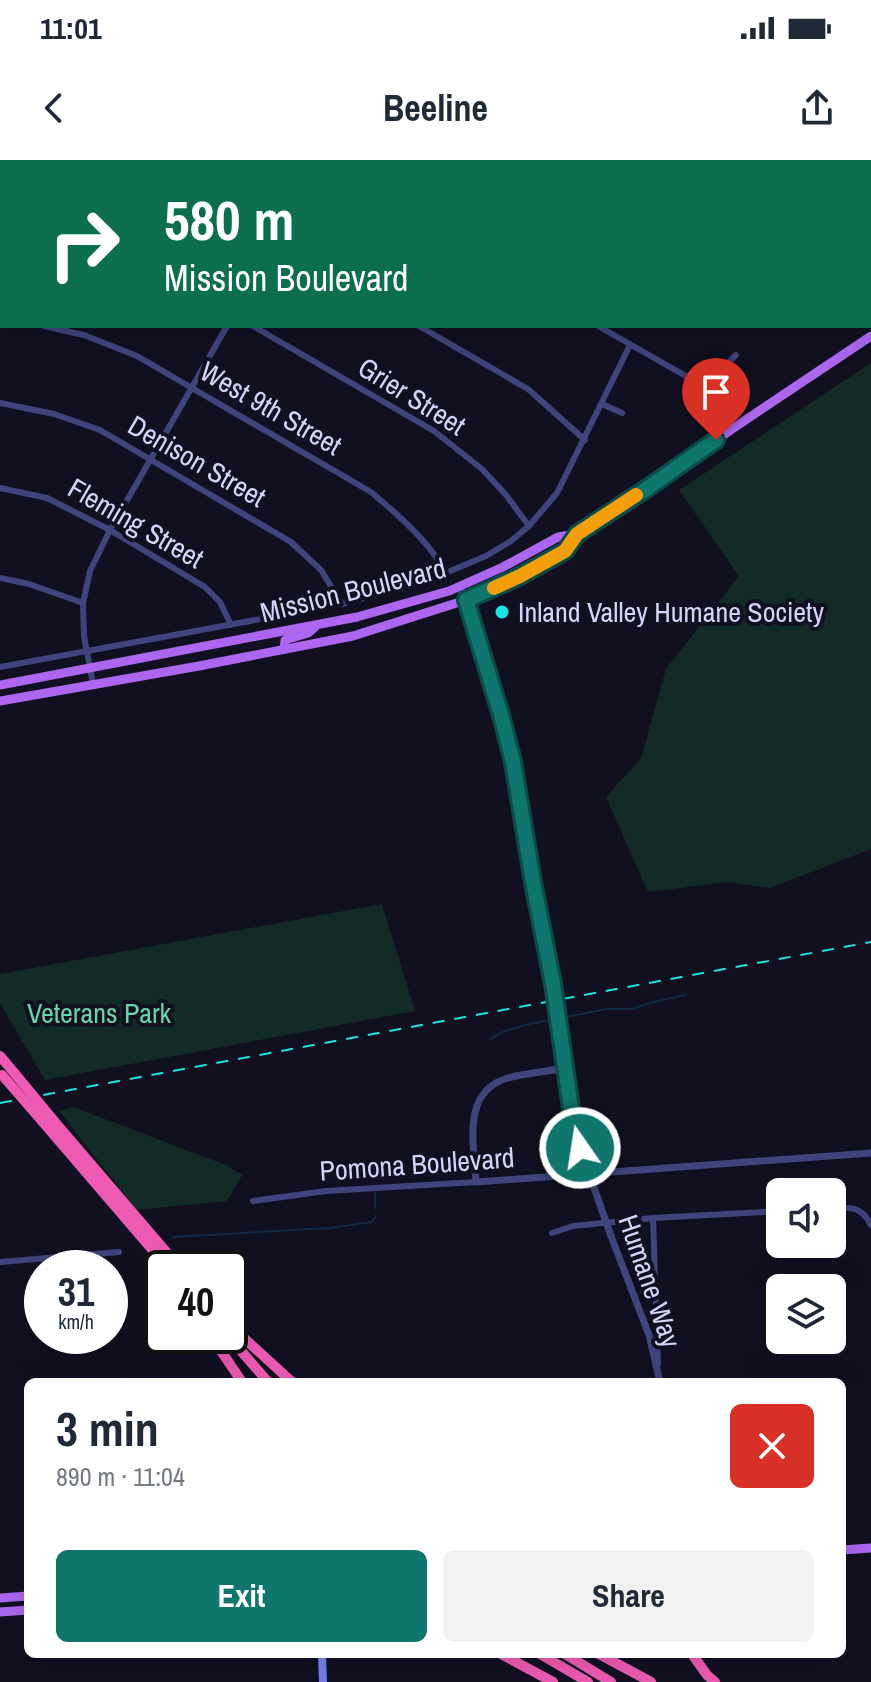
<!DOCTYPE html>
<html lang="en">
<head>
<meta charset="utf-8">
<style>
	body { margin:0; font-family:"Archivo Narrow",sans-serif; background:#f2f2f3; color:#1f2937; height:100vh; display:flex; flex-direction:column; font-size:30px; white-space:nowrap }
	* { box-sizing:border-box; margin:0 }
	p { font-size:26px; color:#747a83 }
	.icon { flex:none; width:44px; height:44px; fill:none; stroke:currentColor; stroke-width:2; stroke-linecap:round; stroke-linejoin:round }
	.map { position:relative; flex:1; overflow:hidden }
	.details { position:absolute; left:24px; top:1218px; width:822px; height:280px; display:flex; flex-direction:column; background:#fff; border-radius:12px; box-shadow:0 8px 32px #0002 }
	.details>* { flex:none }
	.guide { position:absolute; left:0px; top:0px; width:872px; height:168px; box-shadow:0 8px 32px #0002; background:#0b6e4f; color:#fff; overflow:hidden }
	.tools { position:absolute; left:766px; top:1018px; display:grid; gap:16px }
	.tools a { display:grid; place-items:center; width:80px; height:80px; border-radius:12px; background:#fff; box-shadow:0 8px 32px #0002; font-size:40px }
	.speed { position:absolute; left:24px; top:1090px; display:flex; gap:16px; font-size:40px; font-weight:700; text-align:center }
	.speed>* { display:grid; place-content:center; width:104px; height:104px; border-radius:50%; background:#fff; box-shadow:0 8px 32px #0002; line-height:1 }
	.speed small { font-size:20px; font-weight:400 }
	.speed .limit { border:4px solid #111; border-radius:12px; background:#fff; color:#111 }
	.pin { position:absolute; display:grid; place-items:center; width:68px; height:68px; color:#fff; margin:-82px -34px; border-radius:50% 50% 50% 0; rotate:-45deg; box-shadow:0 0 8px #0007 }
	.pin .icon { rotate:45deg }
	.me { position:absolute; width:88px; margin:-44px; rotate:347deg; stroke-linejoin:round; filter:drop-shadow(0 0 6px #0008) }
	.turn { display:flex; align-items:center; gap:28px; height:168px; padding:0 32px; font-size:36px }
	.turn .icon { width:104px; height:104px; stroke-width:2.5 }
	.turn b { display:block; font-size:56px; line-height:68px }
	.round { display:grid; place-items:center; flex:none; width:84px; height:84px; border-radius:12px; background:#f2f2f3 }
	.headline { display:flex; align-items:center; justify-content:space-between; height:136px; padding:0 32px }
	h1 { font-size:48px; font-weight:800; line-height:60px }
	.cta { display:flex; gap:16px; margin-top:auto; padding:16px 32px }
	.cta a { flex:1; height:92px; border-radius:12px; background:#0f766e; color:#fff; font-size:32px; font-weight:800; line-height:92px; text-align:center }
	.cta a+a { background:#f2f2f3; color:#1f2937 }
	.status { display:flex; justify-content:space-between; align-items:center; height:56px; padding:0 40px; background:#fff; direction:ltr }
	.status svg { height:22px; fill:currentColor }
	header { display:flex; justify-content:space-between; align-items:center; height:104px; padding:0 32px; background:#fff; font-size:36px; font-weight:800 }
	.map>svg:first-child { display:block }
</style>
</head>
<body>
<div class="status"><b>11:01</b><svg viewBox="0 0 49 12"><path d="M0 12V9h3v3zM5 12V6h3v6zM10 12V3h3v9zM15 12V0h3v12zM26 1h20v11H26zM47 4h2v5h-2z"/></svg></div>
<header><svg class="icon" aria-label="back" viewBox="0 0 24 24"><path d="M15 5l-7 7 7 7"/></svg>Beeline<svg class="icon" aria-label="share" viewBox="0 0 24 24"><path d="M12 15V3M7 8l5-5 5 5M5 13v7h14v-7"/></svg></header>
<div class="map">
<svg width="871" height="1522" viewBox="0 0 871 1522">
	<rect width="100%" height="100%" fill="#111021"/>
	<g fill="#132b27">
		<path d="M562 0H871V146L870 2H564Z"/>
		<path d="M871 203V689L770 728 728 722 648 732 606 637 641 598 666 509 739 416 679 330Z"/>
		<path d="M382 744 415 851 45 920 0 843V814Z"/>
		<path d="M73 947 226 1005 242 1015 227 1041 137 1050 59 951Z"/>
	</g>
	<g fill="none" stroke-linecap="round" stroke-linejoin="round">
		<g stroke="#122a43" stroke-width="2">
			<path d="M490 879 505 871 529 864 607 849H632L653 842 686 835"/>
			<path d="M375 1033V1048"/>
			<path d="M173 1077 330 1068 372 1062 376 1056"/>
		</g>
		<g stroke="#3f447c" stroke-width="6">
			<path d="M53 0 66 2"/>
			<path d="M309 0 313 2"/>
			<path d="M391 2 392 0"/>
			<path d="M0 82H2"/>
			<path d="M0 162H2"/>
			<path d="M44 166 84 175 137 196 371 332C396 353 432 384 446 414"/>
			<path d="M253 166 434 271 482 309 506 335 529 366"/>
			<path d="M419 166 528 229 585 280"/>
			<path d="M598 166 684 215 702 228 732 269"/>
			<path d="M702 228 736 195"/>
			<path d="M0 243 54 254 100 270 291 382 321 410 342 444"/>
			<path d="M602 244 622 253"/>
			<path d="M0 328 47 338 110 370 205 427 220 442 231 465"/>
			<path d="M0 418 29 424 83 443"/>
			<path d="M0 507 342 444 436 417 486 396 511 381 529 366 557 333 630 185"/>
			<path d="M93 524 84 476 83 443 90 411 110 370 227 166"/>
			<path d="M253 1041 326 1031 476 1022"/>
			<path d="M832 1048C851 1047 861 1046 871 1065"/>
			<path d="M653 1058 658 1204"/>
			<path d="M552 1073 573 1066 653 1058 780 1051"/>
			<path d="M0 1102 119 1092"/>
		</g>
		<g stroke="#3f447c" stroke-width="7">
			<path d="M460 427 487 506 513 602 533 722 553 824"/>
			<path d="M562 883C565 919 571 953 580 988"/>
			<path d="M564 908C546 912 526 913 508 918 461 931 474 985 476 1022L871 993"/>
			<path d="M611 1076 649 1175 660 1222"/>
		</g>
		<path stroke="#7580f2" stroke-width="8" d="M322 1494 323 1522"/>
		<g stroke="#ac66f0" stroke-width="9">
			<path d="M284 489 285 480 308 473 315 467"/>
			<path d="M0 525 357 457 449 431 503 407 558 377 577 374"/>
			<path d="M0 541 199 506 353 476 466 440 520 416 565 391 577 374 646 329 732 269 871 176"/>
			<path d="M842 1390 871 1388"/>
			<path d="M0 1438 28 1436"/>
			<path d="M0 1452 28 1450"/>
		</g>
		<g stroke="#ef5bb4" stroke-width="10">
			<path d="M0 896 16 915"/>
			<path d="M42 961 168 1108"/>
			<path d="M54 961 180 1108"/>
			<path d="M234 1169 292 1222"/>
			<path d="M211 1176 242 1222"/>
			<path d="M228 1176 268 1222"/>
			<path d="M501 1494 553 1522"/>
			<path d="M540 1494 588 1522"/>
			<path d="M565 1494 611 1522"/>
			<path d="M599 1494 651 1522"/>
			<path d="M692 1494 707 1515 715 1522"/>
		</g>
		<path stroke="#16e5e1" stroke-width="2" stroke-dasharray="12 10" stroke-linecap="butt" d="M0 943 871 782"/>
		<g stroke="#3f447c" stroke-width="7">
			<path d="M553 824 562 883"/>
			<path d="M580 988 611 1076"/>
		</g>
		<g stroke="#ef5bb4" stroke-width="10">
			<path d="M2 915 42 961"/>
			<path d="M16 915 54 961"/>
		</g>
	</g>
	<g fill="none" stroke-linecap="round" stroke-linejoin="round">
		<g stroke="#0a4d48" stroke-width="20">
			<path id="route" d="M580 988 573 962 553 824 533 722 513 602 501 555 466 440 520 416 565 391 577 374 646 329 716 280"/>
		</g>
		<use href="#route" stroke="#0f766e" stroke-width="14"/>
		<path stroke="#f59e0b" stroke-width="14" d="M494 428 520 416 565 391 577 374 636 335"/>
	</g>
	<circle fill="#16e5e1" stroke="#111021" stroke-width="3" cx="502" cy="452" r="8"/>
	<g text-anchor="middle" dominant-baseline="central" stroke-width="8" stroke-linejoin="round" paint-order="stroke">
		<g font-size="28" fill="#d4d5fb" stroke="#111021">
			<text transform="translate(412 236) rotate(32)">Grier Street</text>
			<text transform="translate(271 248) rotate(30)">West 9th Street</text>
			<text transform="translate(197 301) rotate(30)">Denison Street</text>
			<text transform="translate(136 363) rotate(30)">Fleming Street</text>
			<text transform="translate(353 430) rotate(-14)">Mission Boulevard</text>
			<text transform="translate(417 1004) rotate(-4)">Pomona Boulevard</text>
			<text transform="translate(650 1121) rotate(71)">Humane Way</text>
		</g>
		<g font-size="28" fill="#d4d5fb" stroke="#111021" text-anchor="start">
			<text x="518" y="452">Inland Valley Humane Society</text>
		</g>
		<g font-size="28" fill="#67d4ac" stroke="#111021">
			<text x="99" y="853">Veterans Park</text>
		</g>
	</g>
</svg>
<div class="tools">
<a><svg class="icon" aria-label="sound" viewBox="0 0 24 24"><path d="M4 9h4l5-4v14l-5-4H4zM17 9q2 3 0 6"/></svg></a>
<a><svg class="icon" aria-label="layers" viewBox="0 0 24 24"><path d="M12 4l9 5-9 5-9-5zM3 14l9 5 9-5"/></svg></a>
</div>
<div class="speed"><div>31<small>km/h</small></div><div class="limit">40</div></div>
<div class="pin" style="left:716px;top:280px;background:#d93025"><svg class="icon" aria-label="arrive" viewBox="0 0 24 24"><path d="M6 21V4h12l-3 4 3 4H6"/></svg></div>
<svg class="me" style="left:580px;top:988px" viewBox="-20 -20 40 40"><circle r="17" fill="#0f766e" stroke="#fff" stroke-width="3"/><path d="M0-11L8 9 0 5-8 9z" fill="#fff"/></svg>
<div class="guide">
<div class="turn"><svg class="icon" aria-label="right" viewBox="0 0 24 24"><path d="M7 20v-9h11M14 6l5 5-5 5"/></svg><div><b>580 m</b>Mission Boulevard</div></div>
</div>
<section class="details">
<div class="headline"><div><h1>3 min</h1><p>890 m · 11:04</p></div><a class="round" style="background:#d93025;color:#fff"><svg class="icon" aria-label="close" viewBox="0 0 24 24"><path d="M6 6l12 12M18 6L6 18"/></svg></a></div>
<div class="cta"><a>Exit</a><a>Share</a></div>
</section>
</div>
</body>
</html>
